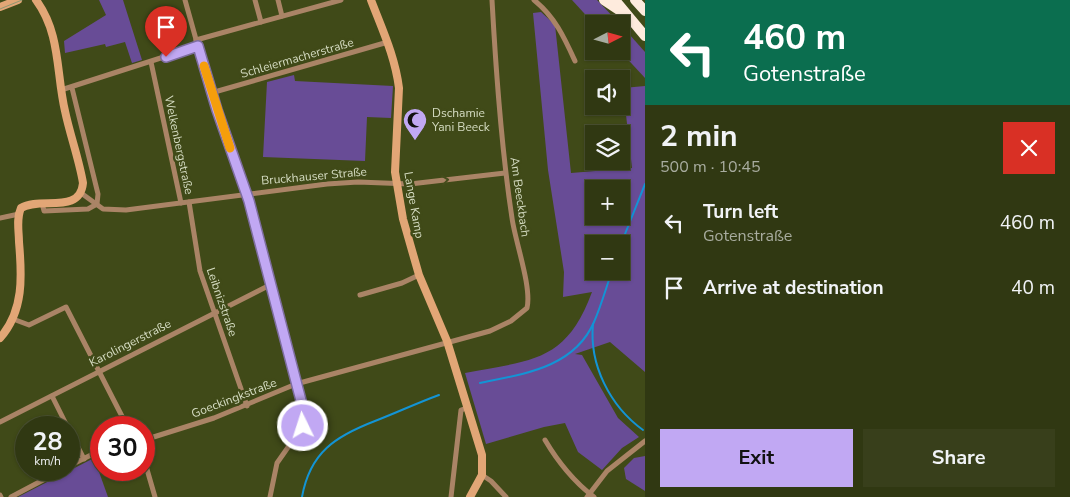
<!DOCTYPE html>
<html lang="en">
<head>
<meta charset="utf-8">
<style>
	body { margin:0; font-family:"Nunito Sans",sans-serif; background:#383f1b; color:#f1f3f6; height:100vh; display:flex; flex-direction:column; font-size:19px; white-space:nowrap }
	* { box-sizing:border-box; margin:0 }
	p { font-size:16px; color:#a8ac9f }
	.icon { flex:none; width:28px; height:28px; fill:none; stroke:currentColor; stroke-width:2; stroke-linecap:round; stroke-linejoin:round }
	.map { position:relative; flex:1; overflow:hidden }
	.sheet { display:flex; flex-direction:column; background:#303812; width:425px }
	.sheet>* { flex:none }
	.banner { background:#0b6e4f; color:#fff; overflow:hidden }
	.needle { width:32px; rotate:84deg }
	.fabs { position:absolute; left:585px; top:15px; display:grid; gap:10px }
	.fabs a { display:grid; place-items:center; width:45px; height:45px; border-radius:0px; background:#303812; box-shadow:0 1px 4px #0004,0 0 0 1px #4b5232; font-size:25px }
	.speed { position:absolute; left:15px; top:416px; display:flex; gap:10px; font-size:25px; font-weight:700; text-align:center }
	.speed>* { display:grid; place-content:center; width:65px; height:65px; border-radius:50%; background:#303812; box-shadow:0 1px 4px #0004,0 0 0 1px #4b5232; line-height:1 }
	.speed small { font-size:12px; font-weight:400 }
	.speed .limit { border:8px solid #d22; background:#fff; color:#111 }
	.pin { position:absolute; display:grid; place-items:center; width:42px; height:42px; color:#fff; margin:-51px -21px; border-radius:50% 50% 50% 0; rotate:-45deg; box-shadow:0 0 5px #0007 }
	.pin .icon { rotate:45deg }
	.me { position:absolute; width:55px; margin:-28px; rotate:356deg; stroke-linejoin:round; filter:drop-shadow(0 0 4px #0008) }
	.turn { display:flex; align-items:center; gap:18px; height:105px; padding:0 15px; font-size:22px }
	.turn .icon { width:65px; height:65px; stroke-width:2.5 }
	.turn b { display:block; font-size:35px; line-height:42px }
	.round { display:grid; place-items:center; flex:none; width:52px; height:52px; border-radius:0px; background:#383f1b }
	.summary { display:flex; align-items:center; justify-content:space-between; height:85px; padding:0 15px }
	h1 { font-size:30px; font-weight:700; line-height:38px }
	.button { display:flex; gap:10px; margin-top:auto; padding:10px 15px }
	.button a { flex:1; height:58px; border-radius:0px; background:#c1a8f3; color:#111; font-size:20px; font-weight:700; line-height:58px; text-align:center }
	.button a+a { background:#383f1b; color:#f1f3f6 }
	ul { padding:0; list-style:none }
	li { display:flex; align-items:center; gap:15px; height:65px; padding:0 15px }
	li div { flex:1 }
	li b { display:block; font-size:19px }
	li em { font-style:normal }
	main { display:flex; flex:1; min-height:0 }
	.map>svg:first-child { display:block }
</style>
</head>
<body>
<main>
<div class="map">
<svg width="645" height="497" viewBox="0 0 645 497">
	<rect width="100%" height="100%" fill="#404a18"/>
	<g fill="#684c96" fill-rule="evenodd">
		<path d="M99 0H123L142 60 132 63 125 42 106 47 105 44 65 53 64 41 106 15Z"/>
		<path d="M572 0H597L620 24H594Z"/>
		<path d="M541 12 555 25 571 173 632 168 623 88 645 86V372L610 342 575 354 582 355 618 418 639 437 622 448 602 470 578 452 565 423 544 427 486 444 465 373C531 360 566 363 592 292L563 297 564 272 548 170 533 13ZM594 189H621V216H594ZM594 244H621V271H594Z"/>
		<path d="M621 25 645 52V78L620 51Z"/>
		<path d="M294 75 295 81 393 86 391 118 367 117 365 161 263 157 267 82Z"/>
		<path d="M645 456V491L626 479 624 468 634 458Z"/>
		<path d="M94 458 108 497H18Z"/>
	</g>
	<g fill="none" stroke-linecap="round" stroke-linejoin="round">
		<g stroke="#1394d5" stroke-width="2">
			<path d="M621 244 645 184"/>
			<path d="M593 324C589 365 610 406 643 430"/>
			<path d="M480 383C523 374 574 368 594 322 601 306 606 288 612 271"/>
			<path d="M302 497C310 452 336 436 375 421 396 413 417 403 439 395"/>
		</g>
		<g stroke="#aa8466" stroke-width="5">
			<path d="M185 0 211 93 249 201 304 412 303 426 277 463 270 497"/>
			<path d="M255 0 261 22"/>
			<path d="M278 0 282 16"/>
			<path d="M534 0C555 17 564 37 575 61"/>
			<path d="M196 40 341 0"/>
			<path d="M151 62 181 203"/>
			<path d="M61 90 198 46"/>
			<path d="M211 93 388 42"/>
			<path d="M81 193 103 209 126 210 327 184 358 182 410 184 505 173"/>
			<path d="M189 202 200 271 247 406"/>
			<path d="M42 203 44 211 88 209 97 204 98 194 72 88"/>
			<path d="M0 218 19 214"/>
			<path d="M360 295 402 283 419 275"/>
			<path d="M13 319 29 325 66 307 128 428"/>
			<path d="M52 396 68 428"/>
			<path d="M0 422 270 285"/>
			<path d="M69 429 84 459"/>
			<path d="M144 440 214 418 296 384 490 331 511 321 527 308C532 287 515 241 512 218 501 146 496 73 492 0"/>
			<path d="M545 440C558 462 573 481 594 497"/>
			<path d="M144 459 155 497"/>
			<path d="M69 466 101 450"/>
			<path d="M482 475 491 481 506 497"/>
			<path d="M0 495 1 497"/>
			<path d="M11 497 62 470"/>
			<path d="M451 497 461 410 467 408"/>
			<path d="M587 497 607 471 645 441"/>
		</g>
		<g stroke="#e2a676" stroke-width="8">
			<path d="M371 0C382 29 395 56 399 88L395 172 403 219 419 275 447 341 482 455V475L470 497"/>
			<path d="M0 7 18 0"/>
			<path d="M0 338C24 311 22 276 19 242 19 231 16 219 21 208 40 196 80 215 83 183 79 159 70 135 65 111 56 73 61 34 36 0"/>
		</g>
		<g stroke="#feebdd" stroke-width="10">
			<path d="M604 0 622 12"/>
			<path d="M615 0 645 36"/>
			<path d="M635 0 645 11"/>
		</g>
		<path stroke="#8f9872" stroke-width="1" d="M0 9 22 0"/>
	</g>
	<defs><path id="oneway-chevron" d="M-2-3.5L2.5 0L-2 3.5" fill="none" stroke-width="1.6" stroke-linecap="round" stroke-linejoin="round" transform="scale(1.25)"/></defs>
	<use stroke="#454d1c" href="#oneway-chevron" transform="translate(445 180) rotate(-7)"/>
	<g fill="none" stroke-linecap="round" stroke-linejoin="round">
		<g stroke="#7d6d9e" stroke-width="12">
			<path id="route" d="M166 57 198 46 217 110 249 201 304 412 303 426"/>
		</g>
		<use href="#route" stroke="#c1a8f3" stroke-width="9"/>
		<path stroke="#f59e0b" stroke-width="9" d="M204 66 230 148"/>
	</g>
	<defs>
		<g id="mosque-pin" transform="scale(1.25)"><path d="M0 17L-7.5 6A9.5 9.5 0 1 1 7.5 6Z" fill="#c1a8f3" stroke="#404a18"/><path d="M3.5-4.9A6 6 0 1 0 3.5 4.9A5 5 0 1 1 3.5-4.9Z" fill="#111"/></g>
	</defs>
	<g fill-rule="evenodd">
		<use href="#mosque-pin" x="415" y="120"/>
	</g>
	<g text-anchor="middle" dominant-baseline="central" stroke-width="5" stroke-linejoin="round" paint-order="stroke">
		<g font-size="12" fill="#d5dcc2" stroke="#404a18">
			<text transform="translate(297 58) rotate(-16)">Schleiermacherstraße</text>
			<text transform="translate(179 145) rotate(78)">Welkenbergstraße</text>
			<text transform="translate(314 176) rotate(-5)">Bruckhauser Straße</text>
			<text transform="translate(520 197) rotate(82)">Am Beeckbach</text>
			<text transform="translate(414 205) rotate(80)">Lange Kamp</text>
			<text transform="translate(222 302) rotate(71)">Leibnizstraße</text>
			<text transform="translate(130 343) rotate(-27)">Karolingerstraße</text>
			<text transform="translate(234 398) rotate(-21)">Goeckingkstraße</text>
		</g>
		<g font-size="12" fill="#d5dcc2" stroke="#404a18" text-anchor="start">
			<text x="432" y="113">Dschamie<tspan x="432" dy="14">Yani Beeck</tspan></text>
		</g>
	</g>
</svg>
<div class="fabs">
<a><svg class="needle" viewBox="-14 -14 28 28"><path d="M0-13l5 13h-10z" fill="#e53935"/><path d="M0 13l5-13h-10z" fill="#a8ac9f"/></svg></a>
<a><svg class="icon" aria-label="sound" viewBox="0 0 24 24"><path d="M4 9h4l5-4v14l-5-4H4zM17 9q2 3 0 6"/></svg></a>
<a><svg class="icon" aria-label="layers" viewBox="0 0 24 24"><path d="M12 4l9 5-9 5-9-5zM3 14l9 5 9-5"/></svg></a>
<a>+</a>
<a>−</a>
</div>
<div class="speed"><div>28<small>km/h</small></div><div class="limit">30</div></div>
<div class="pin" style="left:166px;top:57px;background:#d93025"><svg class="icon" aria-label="arrive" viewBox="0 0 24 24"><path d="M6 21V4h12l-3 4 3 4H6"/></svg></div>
<svg class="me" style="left:303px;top:426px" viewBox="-20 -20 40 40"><circle r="17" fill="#c1a8f3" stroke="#fff" stroke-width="3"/><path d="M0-11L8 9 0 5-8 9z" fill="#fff"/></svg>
</div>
<section class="sheet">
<div class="banner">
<div class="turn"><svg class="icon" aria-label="left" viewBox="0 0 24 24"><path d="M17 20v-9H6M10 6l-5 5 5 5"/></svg><div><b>460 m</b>Gotenstraße</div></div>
</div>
<div class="summary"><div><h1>2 min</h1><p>500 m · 10:45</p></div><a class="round" style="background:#d93025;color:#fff"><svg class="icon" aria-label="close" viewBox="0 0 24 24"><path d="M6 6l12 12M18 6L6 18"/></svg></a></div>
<ul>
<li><svg class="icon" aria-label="left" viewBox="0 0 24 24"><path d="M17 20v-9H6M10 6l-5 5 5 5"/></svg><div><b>Turn left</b><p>Gotenstraße</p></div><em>460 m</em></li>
<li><svg class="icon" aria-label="arrive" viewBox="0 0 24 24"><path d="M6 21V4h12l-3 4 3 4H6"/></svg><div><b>Arrive at destination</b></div><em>40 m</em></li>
</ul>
<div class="button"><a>Exit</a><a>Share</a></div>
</section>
</main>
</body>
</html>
